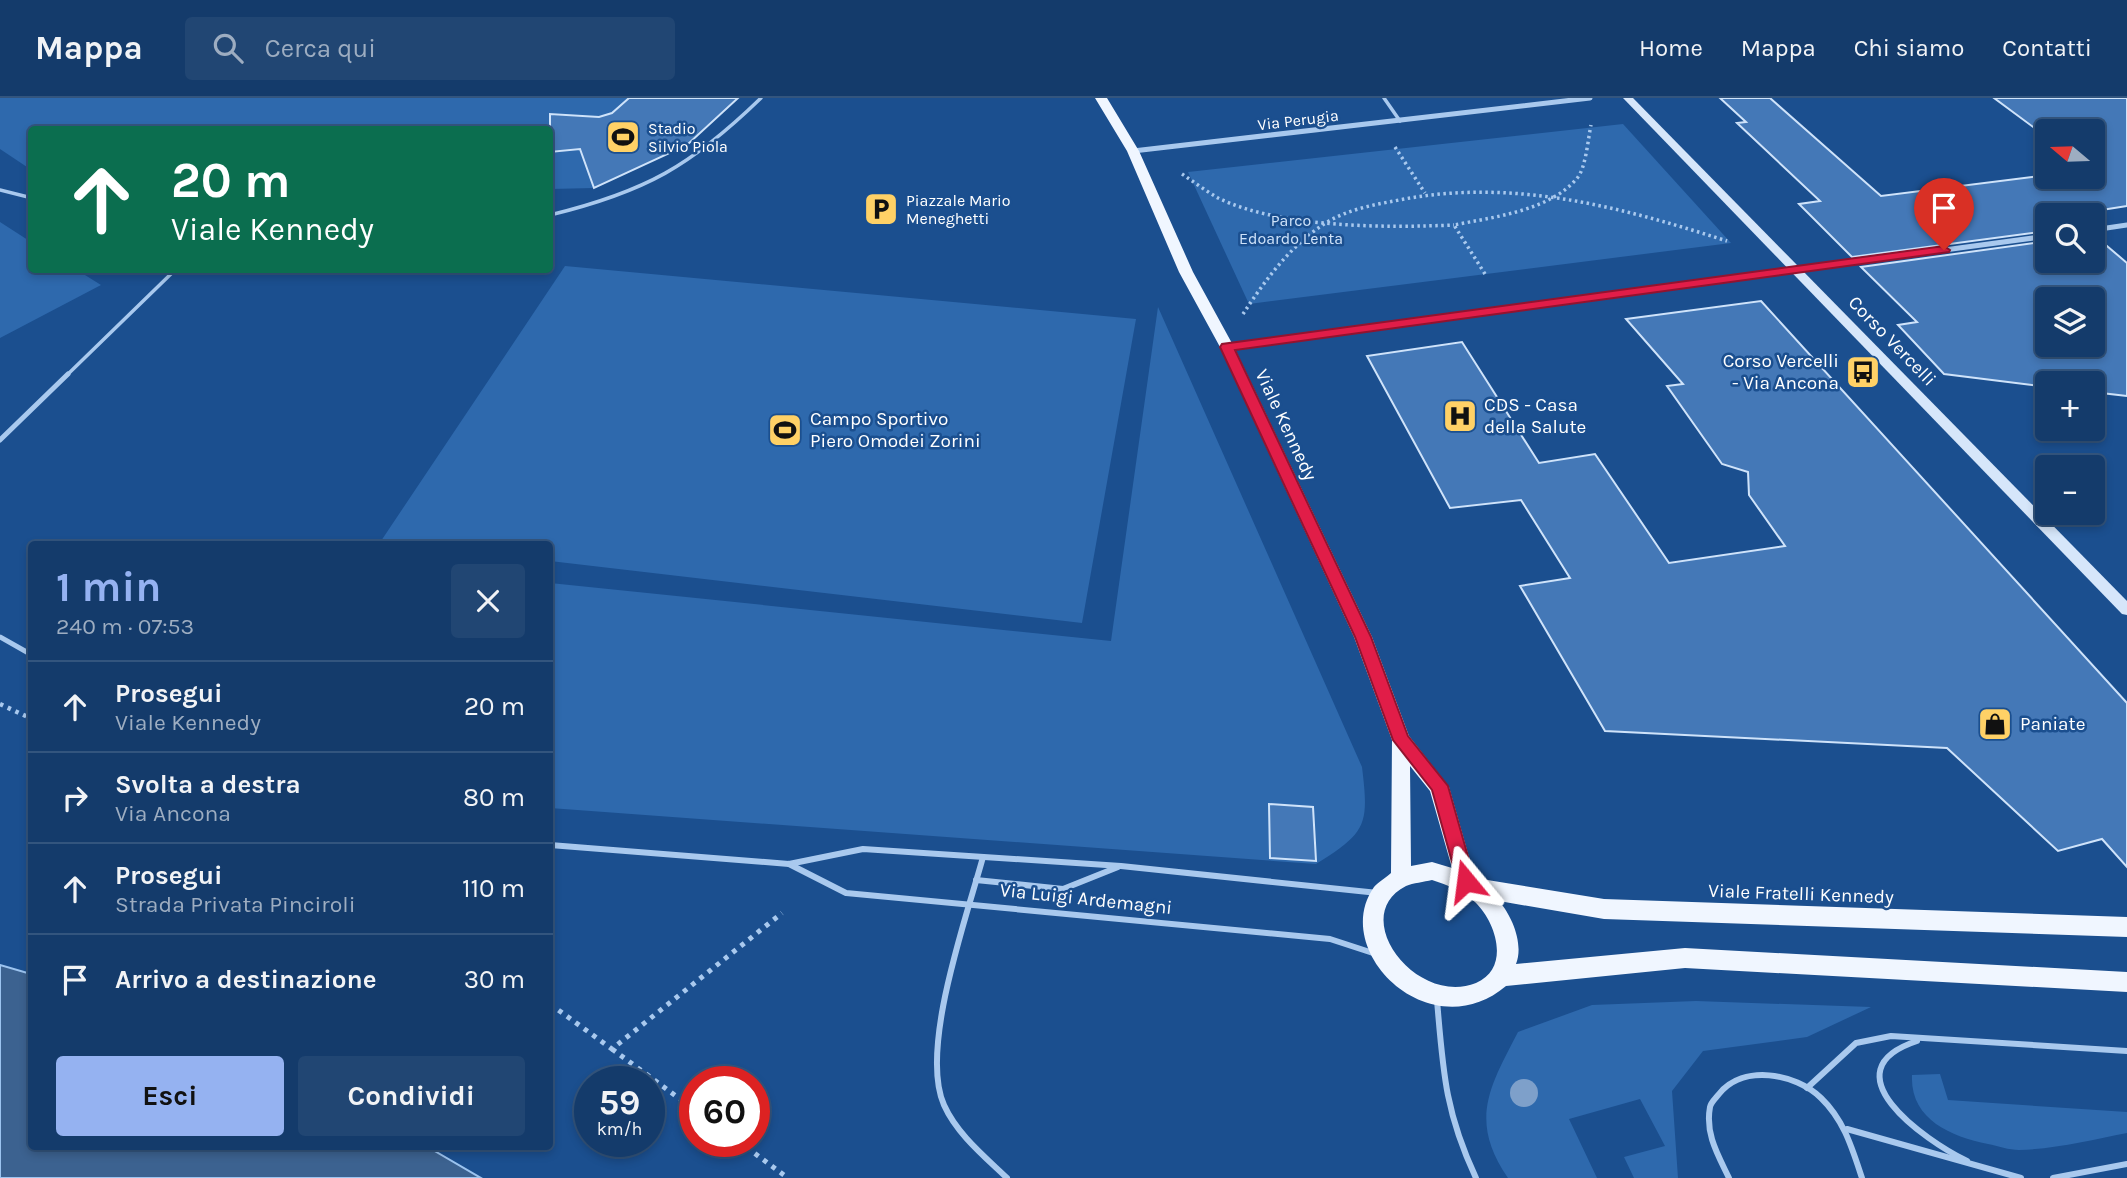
<!DOCTYPE html>
<html lang="it">
<head>
<meta charset="utf-8">
<style>
	body { margin:0; font-family:Karla,sans-serif; background:#214673; color:#f1f3f6; height:100vh; display:flex; flex-direction:column; font-size:26px; white-space:nowrap }
	* { box-sizing:border-box; margin:0 }
	p { font-size:23px; color:#9dadc1 }
	.icon { flex:none; width:38px; height:38px; fill:none; stroke:currentColor; stroke-width:2; stroke-linecap:round; stroke-linejoin:round }
	.map { position:relative; flex:1; overflow:hidden }
	.drawer { position:absolute; left:28px; top:443px; width:525px; height:609px; display:flex; flex-direction:column; background:#143b6b; border-radius:7px; box-shadow:0 4px 10px #0003,0 0 0 2px #33557e }
	.drawer>* { flex:none }
	.banner { position:absolute; left:28px; top:28px; width:525px; height:147px; border-radius:7px; box-shadow:0 4px 10px #0003,0 0 0 2px #33557e; background:#0b6e4f; color:#fff; overflow:hidden }
	.needle { width:46px; rotate:289deg }
	.tools { position:absolute; left:2035px; top:21px; display:grid; gap:14px }
	.tools a { display:grid; place-items:center; width:70px; height:70px; border-radius:7px; background:#143b6b; box-shadow:0 4px 10px #0003,0 0 0 2px #33557e; font-size:35px }
	.speed { position:absolute; left:574px; top:968px; display:flex; gap:14px; font-size:35px; font-weight:700; text-align:center }
	.speed>* { display:grid; place-content:center; width:91px; height:91px; border-radius:50%; background:#143b6b; box-shadow:0 4px 10px #0003,0 0 0 2px #33557e; line-height:1 }
	.speed small { font-size:18px; font-weight:400 }
	.speed .limit { border:10px solid #d22; background:#fff; color:#111 }
	.pin { position:absolute; display:grid; place-items:center; width:60px; height:60px; color:#fff; margin:-72px -30px; border-radius:50% 50% 50% 0; rotate:-45deg; box-shadow:0 0 7px #0007 }
	.pin .icon { rotate:45deg }
	.me { position:absolute; width:77px; margin:-38px; rotate:344deg; stroke-linejoin:round; filter:drop-shadow(0 0 5px #0008) }
	.turn { display:flex; align-items:center; gap:24px; height:147px; padding:0 28px; font-size:32px }
	.turn .icon { width:91px; height:91px; stroke-width:2.5 }
	.turn b { display:block; font-size:49px; line-height:60px }
	.round { display:grid; place-items:center; flex:none; width:74px; height:74px; border-radius:7px; background:#214673 }
	.head { display:flex; align-items:center; justify-content:space-between; height:119px; padding:0 28px }
	h1 { font-size:42px; font-weight:700; line-height:52px; color:#95b2f1 }
	.action { display:flex; gap:14px; margin-top:auto; padding:14px 28px }
	.action a { flex:1; height:80px; border-radius:7px; background:#95b2f1; color:#111; font-size:28px; font-weight:700; line-height:80px; text-align:center }
	.action a+a { background:#214673; color:#f1f3f6 }
	ul { padding:0; list-style:none }
	li { display:flex; align-items:center; gap:21px; height:91px; padding:0 28px; border-top:2px solid #33557e }
	li div { flex:1 }
	li b { display:block; font-size:26px }
	li em { font-style:normal }
	header { display:flex; align-items:center; gap:42px; box-sizing:border-box; height:98px; padding:0 35px; background:#143b6b; border-bottom:2px solid #33557e }
	header strong { font-size:33px }
	nav { display:flex; gap:38px; margin-inline-start:auto; font-size:24px }
	.search { width:490px; height:63px; background:#214673; display:flex; align-items:center; gap:18px; box-sizing:border-box; padding:0 24px; border-radius:7px; color:#9dadc1; font-size:26px }
	.map>svg:first-child { display:block }
</style>
</head>
<body>
<header>
<strong>Mappa</strong>
<div class="search"><svg class="icon" aria-label="search" viewBox="0 0 24 24"><circle cx="10" cy="10" r="6"/><path d="M15 15l6 6"/></svg>Cerca qui</div>
<nav><a>Home</a><a>Mappa</a><a>Chi siamo</a><a>Contatti</a></nav>
</header>
<div class="map">
<svg width="2127" height="1080" viewBox="0 0 2127 1080">
	<rect width="100%" height="100%" fill="#1b4f8f"/>
	<g fill="#2e69ad">
		<path d="M0 0H738L687 47 594 90 550 91V32H32L31 66 27 69 0 51Z"/>
		<path d="M1623 26 1731 145 1249 206 1188 74Z"/>
		<path d="M0 124 31 144 32 172H77L101 187 0 240Z"/>
		<path d="M565 168 1136 221 1082 525 550 463V446H409L381 443Z"/>
		<path d="M1158 209 1362 669C1369 727 1367 734 1316 766L550 710V485L1111 543Z"/>
		<path d="M1696 903 1871 909 1807 939 1703 953 1672 993 1678 1080H1634L1624 1059 1665 1048 1640 1001 1569 1021 1597 1080H1508C1469 1023 1489 990 1518 934L1592 907Z"/>
		<path d="M1940 976 1948 1002 2127 1014V1035C2092 1042 2055 1051 2019 1052 2009 1052 1998 1048 1988 1046 1950 1038 1910 1021 1912 977Z"/>
	</g>
	<path fill="#3c6290" stroke="#9cc4f0" stroke-width="2" d="M0 867 31 876 32 1048H426L481 1080H0Z"/>
	<g fill="#4478b7" stroke="#cfe3fa" stroke-width="2" fill-rule="evenodd">
		<path d="M629 0H738L687 47 594 90 580 51 550 54V16L599 19 612 15Z"/>
		<path d="M1720 0H1770L1881 98 2048 77 2093 79V33H2048V40L1994 0H2127V108L2070 117H2048V133L1852 159 1799 106 1820 103 1737 25 1746 24Z"/>
		<path d="M2094 137 2127 165V298L2093 294V285H2048V289L1944 276 1898 227 1917 224 1861 169 2048 143V163H2093ZM2048 201H2093V247H2048Z"/>
		<path d="M1761 203 2127 605V769L2102 741 2058 753 1947 650 1605 633 1520 488 1570 480 1521 402 1450 410 1367 258 1462 244 1539 365 1595 356 1669 465 1785 448 1749 397 1748 374 1722 366 1667 288 1683 286 1626 221Z"/>
		<path d="M1269 706 1313 709 1316 763 1270 760Z"/>
	</g>
	<g fill="none" stroke-linecap="round" stroke-linejoin="round">
		<g stroke="#a9c9ee" stroke-width="3.5" stroke-dasharray="2.5 3.5" stroke-linecap="butt">
			<path d="M1395 49 1425 95"/>
			<path d="M1182 76C1194 84 1206 93 1218 100 1280 130 1386 130 1454 127"/>
			<path d="M1485 176 1454 127C1493 119 1551 113 1578 79 1586 68 1588 41 1591 27"/>
			<path d="M1243 216C1266 181 1292 145 1329 123 1348 112 1372 107 1394 103 1509 79 1618 108 1727 143"/>
		</g>
		<path stroke="#a9c9ee" stroke-width="4.5" stroke-dasharray="3.5 5" stroke-linecap="butt" d="M0 606 32 621"/>
		<g stroke="#a9c9ee" stroke-width="5" stroke-dasharray="4.5 6" stroke-linecap="butt">
			<path d="M550 906 612 951 782 815"/>
			<path d="M612 951 695 1012"/>
			<path d="M738 1043 788 1080"/>
		</g>
		<g stroke="#a9c9ee" stroke-width="3.5">
			<path d="M1384 0 1400 23"/>
			<path d="M0 92 32 100"/>
			<path d="M550 117C645 94 691 68 761 0"/>
			<path d="M66 278 175 172"/>
		</g>
		<g stroke="#a9c9ee" stroke-width="5">
			<path d="M0 342 68 276"/>
			<path d="M0 539 32 557"/>
		</g>
		<g stroke="#a9c9ee" stroke-width="6">
			<path d="M550 747 789 766 863 751 1121 768 1378 795"/>
			<path d="M983 759C967 818 919 951 944 1007 957 1036 984 1058 1007 1080"/>
			<path d="M789 766 846 795 1330 841 1376 856"/>
			<path d="M976 782 1063 791 1118 769"/>
			<path d="M1437 902C1443 973 1445 1014 1476 1080"/>
			<path d="M1917 943C1826 973 1924 1042 1967 1063"/>
			<path d="M1807 990 1856 945 1891 938 2127 953"/>
			<path d="M1847 1031 2021 1080"/>
			<path d="M1729 1080C1718 1057 1705 1036 1710 1009 1711 1004 1716 1000 1719 996 1743 966 1795 975 1821 1000 1844 1022 1852 1050 1862 1080"/>
			<path d="M2053 1080 2127 1066"/>
		</g>
		<g stroke="#a9c9ee" stroke-width="5">
			<path d="M1133 53 1590 0"/>
			<path d="M2093 132 2127 127"/>
			<path d="M1227 249 2048 138"/>
		</g>
		<path fill="#d6e6fa" fill-rule="evenodd" d="M1623 0H1633L2127 503V517L2122 516Z"/>
		<path fill="#f0f6ff" fill-rule="evenodd" d="M1095 0H1107L1139 53 1193 174 1234 249 1372 539 1409 638 1449 689 1475 780 1604 801 2127 819V839L1604 821 1499 803C1512 818 1524 846 1516 866L1685 850 2127 874V894L1685 870 1506 888C1430 952 1329 853 1374 789 1378 784 1386 780 1391 775L1392 642 1354 539 1220 249 1179 174 1127 53ZM1410 668 1430 693 1452 770 1432 764 1411 768ZM1432 782C1448 787 1462 793 1475 804 1496 824 1511 870 1476 885 1416 909 1347 818 1406 788 1413 785 1424 784 1432 782Z"/>
	</g>
	<circle fill="#7ea0ca" cx="1524" cy="995" r="14"/>
	<path fill="#e11d48" stroke="#92132f" stroke-width="2" d="M1944 148 1950 152 1949 154 1235 252 1371 539 1408 638 1448 688 1475 783 1472 789 1466 792 1459 789 1432 692 1393 642 1355 539 1220 249 1222 246Z"/>
	<defs>
		<g id="stadium-square" transform="scale(1.75)"><rect x="-9" y="-9" width="18" height="18" rx="4" fill="#ffd166" stroke="#1b4f8f"/><path d="M0-5a6.5 5 0 1 0 0 10a6.5 5 0 1 0 0-10ZM-3.5-1.8h7v3.6h-7Z" fill="#111"/></g>
		<g id="parking-square" transform="scale(1.75)"><rect x="-9" y="-9" width="18" height="18" rx="4" fill="#ffd166" stroke="#1b4f8f"/><path d="M-3.5-5.5H1a3.5 3.5 0 0 1 0 7H-1V5.5H-3.5ZM-1-3.4V-.6H.8a1.4 1.4 0 0 0 0-2.8Z" fill="#111"/></g>
		<g id="bus-square" transform="scale(1.75)"><rect x="-9" y="-9" width="18" height="18" rx="4" fill="#ffd166" stroke="#1b4f8f"/><path d="M-5-6H5V4H4V6H2V4H-2V6H-4V4H-5ZM-3.5-4V0h7V-4ZM-3.5 1.2v1.5H-2V1.2ZM2 1.2v1.5H3.5V1.2Z" fill="#111"/></g>
		<g id="hospital-square" transform="scale(1.75)"><rect x="-9" y="-9" width="18" height="18" rx="4" fill="#ffd166" stroke="#1b4f8f"/><path d="M-5-5h3v3.5h4V-5h3V5h-3V1.5h-4V5h-3Z" fill="#111"/></g>
		<g id="shop-square" transform="scale(1.75)"><rect x="-9" y="-9" width="18" height="18" rx="4" fill="#ffd166" stroke="#1b4f8f"/><path d="M-5-2.5h2.3a2.7 3.5 0 0 1 5.4 0H5L5.5 6h-11ZM-1.5-2.5h3a1.5 2.3 0 0 0-3 0Z" fill="#111"/></g>
	</defs>
	<g fill-rule="evenodd">
		<use href="#stadium-square" x="623" y="39"/>
		<use href="#parking-square" x="881" y="111"/>
		<use href="#bus-square" x="1863" y="274"/>
		<use href="#hospital-square" x="1460" y="318"/>
		<use href="#stadium-square" x="785" y="332"/>
		<use href="#shop-square" x="1995" y="626"/>
	</g>
	<g text-anchor="middle" dominant-baseline="central" stroke-width="5" stroke-linejoin="round" paint-order="stroke">
		<g font-size="16" fill="#fff" stroke="#1b4f8f">
			<text transform="translate(1298 22) rotate(-7)">Via Perugia</text>
		</g>
		<g font-size="16" fill="#fff" stroke="#1b4f8f" text-anchor="start">
			<text x="648" y="30">Stadio<tspan x="648" dy="18">Silvio Piola</tspan></text>
			<text x="906" y="102">Piazzale Mario<tspan x="906" dy="18">Meneghetti</tspan></text>
		</g>
		<g font-size="16" fill="#cfe3fa" stroke="#1b4f8f">
			<text x="1291" y="122">Parco<tspan x="1291" dy="18">Edoardo Lenta</tspan></text>
		</g>
		<g font-size="19" fill="#fff" stroke="#1b4f8f">
			<text transform="translate(1892 243) rotate(46)">Corso Vercelli</text>
			<text transform="translate(1286 327) rotate(65)">Viale Kennedy</text>
			<text transform="translate(1801 796) rotate(2)">Viale Fratelli Kennedy</text>
			<text transform="translate(1086 801) rotate(6)">Via Luigi Ardemagni</text>
		</g>
		<g font-size="19" fill="#fff" stroke="#1b4f8f" text-anchor="start">
			<text x="1839" y="263" text-anchor="end">Corso Vercelli<tspan x="1839" dy="22">- Via Ancona</tspan></text>
			<text x="1484" y="307">CDS - Casa<tspan x="1484" dy="22">della Salute</tspan></text>
			<text x="810" y="321">Campo Sportivo<tspan x="810" dy="22">Piero Omodei Zorini</tspan></text>
			<text x="2020" y="626">Paniate</text>
		</g>
	</g>
</svg>
<div class="tools">
<a><svg class="needle" viewBox="-14 -14 28 28"><path d="M0-13l5 13h-10z" fill="#e53935"/><path d="M0 13l5-13h-10z" fill="#9dadc1"/></svg></a>
<a><svg class="icon" aria-label="search" viewBox="0 0 24 24"><circle cx="10" cy="10" r="6"/><path d="M15 15l6 6"/></svg></a>
<a><svg class="icon" aria-label="layers" viewBox="0 0 24 24"><path d="M12 4l9 5-9 5-9-5zM3 14l9 5 9-5"/></svg></a>
<a>+</a>
<a>−</a>
</div>
<div class="speed"><div>59<small>km/h</small></div><div class="limit">60</div></div>
<div class="pin" style="left:1944px;top:152px;background:#d93025"><svg class="icon" aria-label="arrive" viewBox="0 0 24 24"><path d="M6 21V4h12l-3 4 3 4H6"/></svg></div>
<svg class="me" style="left:1466px;top:783px" viewBox="-20 -20 40 40"><path d="M0-17L14 15 0 8-14 15z" fill="#e11d48" stroke="#fff" stroke-width="4"/></svg>
<div class="banner">
<div class="turn"><svg class="icon" aria-label="ahead" viewBox="0 0 24 24"><path d="M12 20V5M6 11l6-6 6 6"/></svg><div><b>20 m</b>Viale Kennedy</div></div>
</div>
<section class="drawer">
<div class="head"><div><h1>1 min</h1><p>240 m · 07:53</p></div><a class="round"><svg class="icon" aria-label="close" viewBox="0 0 24 24"><path d="M6 6l12 12M18 6L6 18"/></svg></a></div>
<ul>
<li><svg class="icon" aria-label="ahead" viewBox="0 0 24 24"><path d="M12 20V5M6 11l6-6 6 6"/></svg><div><b>Prosegui</b><p>Viale Kennedy</p></div><em>20 m</em></li>
<li><svg class="icon" aria-label="right" viewBox="0 0 24 24"><path d="M7 20v-9h11M14 6l5 5-5 5"/></svg><div><b>Svolta a destra</b><p>Via Ancona</p></div><em>80 m</em></li>
<li><svg class="icon" aria-label="ahead" viewBox="0 0 24 24"><path d="M12 20V5M6 11l6-6 6 6"/></svg><div><b>Prosegui</b><p>Strada Privata Pinciroli</p></div><em>110 m</em></li>
<li><svg class="icon" aria-label="arrive" viewBox="0 0 24 24"><path d="M6 21V4h12l-3 4 3 4H6"/></svg><div><b>Arrivo a destinazione</b></div><em>30 m</em></li>
</ul>
<div class="action"><a>Esci</a><a>Condividi</a></div>
</section>
</div>
</body>
</html>
